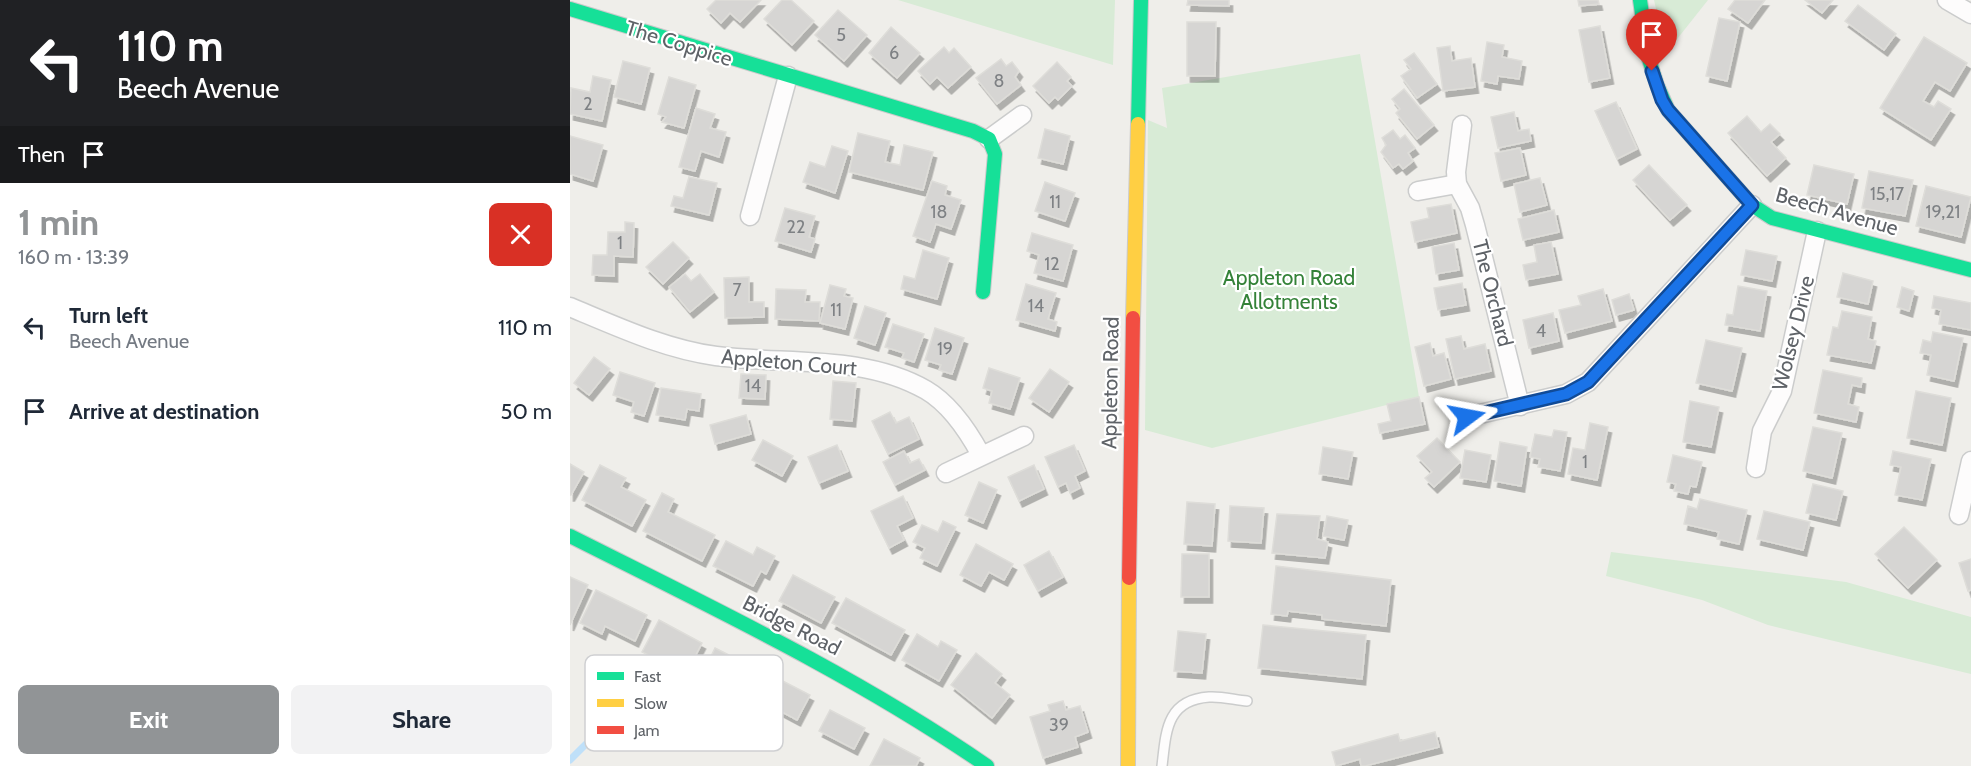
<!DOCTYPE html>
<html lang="en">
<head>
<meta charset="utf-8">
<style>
	body { margin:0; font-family:Cabin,sans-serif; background:#f2f2f3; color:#1f2937; height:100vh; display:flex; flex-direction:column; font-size:22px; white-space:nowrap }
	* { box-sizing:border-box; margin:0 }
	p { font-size:20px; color:#747a83 }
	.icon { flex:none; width:33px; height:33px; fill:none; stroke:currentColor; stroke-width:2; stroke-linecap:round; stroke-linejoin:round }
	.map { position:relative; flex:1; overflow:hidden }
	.drawer { display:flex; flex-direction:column; background:#fff; width:570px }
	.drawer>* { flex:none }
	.top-card { background:#202124; color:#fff; overflow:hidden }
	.pin { position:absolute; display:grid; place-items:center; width:51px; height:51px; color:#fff; margin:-62px -26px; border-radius:50% 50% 50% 0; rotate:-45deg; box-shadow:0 0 6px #0007 }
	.pin .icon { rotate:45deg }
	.me { position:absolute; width:66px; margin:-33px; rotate:77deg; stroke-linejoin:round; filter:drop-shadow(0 0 4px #0008) }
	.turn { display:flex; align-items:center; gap:21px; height:126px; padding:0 18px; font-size:27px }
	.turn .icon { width:78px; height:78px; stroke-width:2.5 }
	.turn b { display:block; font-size:42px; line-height:51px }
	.then { display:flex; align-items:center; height:57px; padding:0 18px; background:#0003; gap:12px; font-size:22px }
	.round { display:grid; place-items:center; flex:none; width:63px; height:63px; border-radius:9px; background:#f2f2f3 }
	.overview { display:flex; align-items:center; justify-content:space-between; height:102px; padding:0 18px }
	h1 { font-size:36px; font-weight:700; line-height:45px; color:#919496 }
	.action { display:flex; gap:12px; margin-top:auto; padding:12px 18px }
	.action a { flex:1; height:69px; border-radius:9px; background:#919496; color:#fff; font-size:24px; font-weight:700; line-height:69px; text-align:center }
	.action a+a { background:#f2f2f3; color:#1f2937 }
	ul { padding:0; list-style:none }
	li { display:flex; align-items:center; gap:18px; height:84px; padding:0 18px }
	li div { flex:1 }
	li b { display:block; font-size:22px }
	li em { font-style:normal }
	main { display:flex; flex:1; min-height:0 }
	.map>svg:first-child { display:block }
</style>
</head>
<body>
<main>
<section class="drawer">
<div class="top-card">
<div class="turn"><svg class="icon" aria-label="left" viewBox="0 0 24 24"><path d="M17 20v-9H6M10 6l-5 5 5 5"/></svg><div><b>110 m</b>Beech Avenue</div></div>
<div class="then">Then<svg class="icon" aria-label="arrive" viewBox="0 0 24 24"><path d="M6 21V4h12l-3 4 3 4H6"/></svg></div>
</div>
<div class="overview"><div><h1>1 min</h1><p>160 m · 13:39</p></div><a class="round" style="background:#d93025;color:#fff"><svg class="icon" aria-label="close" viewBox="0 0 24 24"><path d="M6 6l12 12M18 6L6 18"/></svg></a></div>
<ul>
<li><svg class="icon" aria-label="left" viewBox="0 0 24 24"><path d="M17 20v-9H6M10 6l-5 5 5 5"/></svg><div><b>Turn left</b><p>Beech Avenue</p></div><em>110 m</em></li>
<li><svg class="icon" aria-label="arrive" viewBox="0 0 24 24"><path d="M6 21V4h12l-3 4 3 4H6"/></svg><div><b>Arrive at destination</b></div><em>50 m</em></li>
</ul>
<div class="action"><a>Exit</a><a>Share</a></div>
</section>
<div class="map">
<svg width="1401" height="766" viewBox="0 0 1401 766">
	<defs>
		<filter id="shadow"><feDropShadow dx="3.5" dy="6" stdDeviation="0" flood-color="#0004"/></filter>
	</defs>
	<rect width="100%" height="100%" fill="#efeeea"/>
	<g fill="#d8ebd6">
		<path d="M328 0H545L543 65Z"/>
		<path d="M1084 0H1138L1096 53Z"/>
		<path d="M790 54 849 397 642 448 575 430 578 120 597 128 592 88Z"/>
		<path d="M1041 552 1276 582 1401 617V674L1198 625 1132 600 1036 576Z"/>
	</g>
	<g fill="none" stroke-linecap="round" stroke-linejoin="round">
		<path stroke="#bfe0f9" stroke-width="7" d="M0 760 46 714"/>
	</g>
	<g fill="#d6d5d3" stroke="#deddd9" stroke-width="1.5" filter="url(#shadow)">
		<path d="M146 0H191L170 22 160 13 151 23 137 9Z"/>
		<path d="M212 0H221L244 21 222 45 194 19Z"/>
		<path d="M618 0H659V6L617 5Z"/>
		<path d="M1008 0H1028L1029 4 1009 6Z"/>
		<path d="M1165 0H1195L1178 23 1158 9Z"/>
		<path d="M1235 0H1263L1252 13Z"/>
		<path d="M1288 5 1326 34 1314 50 1275 21Z"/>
		<path d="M268 10 297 35 274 61 245 35Z"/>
		<path d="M1149 18 1170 22 1157 81 1136 76Z"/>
		<path d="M617 22H646L645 76H617Z"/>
		<path d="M1030 26 1040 78 1019 82 1009 30Z"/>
		<path d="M321 27 350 53 327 78 299 53Z"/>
		<path d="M1354 37 1397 63 1380 91 1365 82 1353 101 1364 107 1368 101 1381 109 1361 140 1310 108Z"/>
		<path d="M917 42 934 45 932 57 952 61 949 79 928 76 927 84 911 81Z"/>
		<path d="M880 46 882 61 901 58 905 87 873 91 867 48Z"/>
		<path d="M374 47 379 53 384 48 401 67 378 88 367 77 360 84 348 71Z"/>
		<path d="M844 53 867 84 847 98 831 76 841 69 834 60Z"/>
		<path d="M431 59 436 66 442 62 449 71 445 77 451 85 427 104 406 78Z"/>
		<path d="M53 61 80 68 71 104 44 97Z"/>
		<path d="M487 62 501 77 497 81 502 86 488 100 485 97 479 103 463 86Z"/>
		<path d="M23 76 41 80 32 121 0 114 1 88 20 92Z"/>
		<path d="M99 77 126 85 114 128 92 122 96 117 88 114Z"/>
		<path d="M834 89 864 125 847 139 826 113 830 109 822 99Z"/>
		<path d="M1046 102 1067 149 1047 159 1025 111Z"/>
		<path d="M126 108 145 114 140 128 156 132 149 157 131 151 125 171 109 167Z"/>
		<path d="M944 112 948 131 959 129 961 141 928 148 921 117Z"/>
		<path d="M1177 116 1191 132 1200 124 1210 134 1201 142 1216 158 1197 176 1158 133Z"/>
		<path d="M475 129 500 136 493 164 468 158Z"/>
		<path d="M823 130 830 139 835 135 845 148 838 153 843 161 833 169 829 164 823 168 811 152 816 145 812 138Z"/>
		<path d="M288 133 320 141 315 162 330 165 334 145 363 152 353 190 279 172Z"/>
		<path d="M0 136 33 145 23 181 0 174Z"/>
		<path d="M262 146 278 151 265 193 233 182 240 162 255 167Z"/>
		<path d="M950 148 956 175 931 181 925 153Z"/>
		<path d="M1079 165 1117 205 1100 220 1063 180Z"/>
		<path d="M1244 165 1284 174 1277 204 1237 195Z"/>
		<path d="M1299 171 1343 180 1335 216 1292 208Z"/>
		<path d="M119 177 147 183 139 215 101 206 104 196 113 198Z"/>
		<path d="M970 178 977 205 950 212 944 184Z"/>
		<path d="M362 181 377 186 375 195 391 200 381 229 366 224 360 242 343 236Z"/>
		<path d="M475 182 505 193 495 221 465 211Z"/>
		<path d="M1356 186 1401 197 1391 237 1346 226Z"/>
		<path d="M881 204 887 233 845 242 841 222 859 218 857 208Z"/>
		<path d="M215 208 245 216 239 237 245 239 241 252 205 241Z"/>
		<path d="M984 210 989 232 953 240 948 219Z"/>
		<path d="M55 222 64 223 63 257 44 256V276L22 275 23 255H37L38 232H55Z"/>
		<path d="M462 233 503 245 493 281 464 273 469 255 457 251Z"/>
		<path d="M103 242 119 258 93 284 76 267Z"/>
		<path d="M981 242 988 274 956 280 953 265 967 262 964 245Z"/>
		<path d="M884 243 889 270 866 274 862 247Z"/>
		<path d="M353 250 379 258 367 299 331 289 334 276 345 279Z"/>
		<path d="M1176 250 1207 256 1202 281 1171 275Z"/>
		<path d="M1273 273 1303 281 1298 304 1267 297Z"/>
		<path d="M115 274 121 281 130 274 144 292 120 312 99 287Z"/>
		<path d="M179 277V302H194V317L155 318 154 278Z"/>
		<path d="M892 283 896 305 868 310 864 288Z"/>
		<path d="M456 284 486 293 478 319 487 322 485 331 446 320Z"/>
		<path d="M260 285 276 289 274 296 283 298 275 329 250 323Z"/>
		<path d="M1168 286 1197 291 1190 331 1155 325 1157 314 1163 315Z"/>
		<path d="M1332 287 1344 291 1339 311 1327 307Z"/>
		<path d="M206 289 236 290 235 302H250L249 321 205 319Z"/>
		<path d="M1033 289 1042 321 995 333 989 310 1011 305 1008 296Z"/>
		<path d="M1059 294 1064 310 1046 315 1042 300Z"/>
		<path d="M1364 296 1401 303V330L1369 324 1371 310 1362 308Z"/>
		<path d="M295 306 316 313 305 345 284 338Z"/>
		<path d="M1272 311 1302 317 1298 339 1306 341 1301 363 1257 355 1263 327 1268 328Z"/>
		<path d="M983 313 989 341 959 348 953 320Z"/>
		<path d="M323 324 354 334 344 362 332 358 334 353 315 347Z"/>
		<path d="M365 328 394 338 382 374 369 370 371 365 355 360Z"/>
		<path d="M1363 332 1393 338 1384 381 1357 375 1361 355 1350 353 1353 340 1361 342Z"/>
		<path d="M891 336 894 349 915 344 921 371 885 379 876 339Z"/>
		<path d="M1136 340 1172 348 1162 391 1126 383Z"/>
		<path d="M860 343 863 356 874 353 881 379 854 386 845 347Z"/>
		<path d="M24 357 40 369 19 395 4 383Z"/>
		<path d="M419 368 450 378 440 409 419 403 422 391 413 388Z"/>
		<path d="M480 369 499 382 479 412 459 398Z"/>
		<path d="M1253 370 1292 378 1291 387 1282 385 1278 404 1289 407 1286 422 1244 413Z"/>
		<path d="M50 372 85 383 74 416 61 412 64 402 43 395Z"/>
		<path d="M171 374 196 375 195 399 169 398Z"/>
		<path d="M263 381 286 383 282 421 260 419Z"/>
		<path d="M91 388 131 394 129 411 117 409 115 420 86 415Z"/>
		<path d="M1346 391 1381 398 1372 445 1337 438Z"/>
		<path d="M849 397 855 424 810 433 808 424 821 421 817 404Z"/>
		<path d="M1120 401 1149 407 1141 447 1113 442Z"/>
		<path d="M320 412 326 423 339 417 349 439 318 454 302 421Z"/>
		<path d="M176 415 181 434 145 444 140 425Z"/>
		<path d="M1020 423 1038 427 1027 480 998 474 1003 448 1015 450Z"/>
		<path d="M1243 427 1272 433 1262 478 1233 471Z"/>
		<path d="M984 430 997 432 990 471 968 467 970 459 960 457 965 434 982 437Z"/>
		<path d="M867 438 890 462 864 487 855 478 862 472 847 456Z"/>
		<path d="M193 440 223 456 212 476 182 460Z"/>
		<path d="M930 442 957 447 951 486 924 481Z"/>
		<path d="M267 445 278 471 249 483 238 457Z"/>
		<path d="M504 445 515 471 505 476 510 488 500 493 496 483 488 487 475 457Z"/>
		<path d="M753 447 783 452 778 479 749 474Z"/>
		<path d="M895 450 921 455 916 482 890 478Z"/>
		<path d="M334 451 340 463 349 459 355 470 325 485 313 462Z"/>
		<path d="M1323 451 1361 459 1352 500 1325 495 1331 467 1320 465Z"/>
		<path d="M1103 455 1132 462 1126 487 1120 486 1118 494 1104 491 1106 484 1097 482Z"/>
		<path d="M0 464 14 472 1 495H0Z"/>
		<path d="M30 465 56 478 51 487 76 500 62 526 12 500Z"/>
		<path d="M464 465 474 489 449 501 438 477Z"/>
		<path d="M409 482 427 490 413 523 395 515Z"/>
		<path d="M1243 484 1273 491 1266 520 1236 513Z"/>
		<path d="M92 493 104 499 98 512 145 535 132 561 73 531Z"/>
		<path d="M333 496 343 518 327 526 334 540 319 548 301 511Z"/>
		<path d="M1130 499 1177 510 1169 544 1147 539 1149 532 1114 524 1118 506 1127 509Z"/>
		<path d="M617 502 645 504 642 546 614 544Z"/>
		<path d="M660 506 694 508 691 543 658 541Z"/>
		<path d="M1194 511 1240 522 1233 550 1187 539Z"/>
		<path d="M707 514 750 516 747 539 758 542 755 558 702 553Z"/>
		<path d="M757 516 778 520 774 540 753 536Z"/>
		<path d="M373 521 386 527 367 566 350 558 355 548 343 542 352 525 368 532Z"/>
		<path d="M1334 527 1367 560 1338 588 1305 554Z"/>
		<path d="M156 541 183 555 187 547 205 556 196 574 191 571 183 586 143 566Z"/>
		<path d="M406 544 443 564 434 580 419 572 411 586 390 575Z"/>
		<path d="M479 551 493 577 468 591 454 565Z"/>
		<path d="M612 554H639V597H611Z"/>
		<path d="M1401 559V590L1398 591 1389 563Z"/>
		<path d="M706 566 821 580 816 626 752 619V615L718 611 717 616 701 614Z"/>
		<path d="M223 575 265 597 251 623 209 601Z"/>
		<path d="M0 577 18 585 0 625Z"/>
		<path d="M26 590 77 615 65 641 35 626 32 634 10 623Z"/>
		<path d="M276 598 335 630 321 655 262 623Z"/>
		<path d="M89 620 132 643 116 674 72 652Z"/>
		<path d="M693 625 796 635 792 679 688 668Z"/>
		<path d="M608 631 636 634 632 673 604 671Z"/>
		<path d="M347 634 368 647 371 641 387 650 369 681 332 660Z"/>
		<path d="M145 648 181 666 176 677 186 682 176 700 131 677Z"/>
		<path d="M406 653 432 674 425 683 440 695 422 718 381 685Z"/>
		<path d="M205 677 240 695 227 720 193 702Z"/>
		<path d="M493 701 496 710 510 706 518 732 505 737 508 747 473 758 460 717 480 711 478 705Z"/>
		<path d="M260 710 295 728 284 749 249 731Z"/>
		<path d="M865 732 869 747 795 766H791L790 759 766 766 762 752 828 734 830 741Z"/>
		<path d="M314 739 350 758 346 766H300Z"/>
	</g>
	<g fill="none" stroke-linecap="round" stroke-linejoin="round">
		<g stroke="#cbcccc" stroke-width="12">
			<path id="lane" d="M592 766C596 732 596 700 639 697 651 696 665 700 677 701"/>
		</g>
		<g stroke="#cbcccc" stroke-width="21">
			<g id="street">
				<path d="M1377 0 1401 14"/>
				<path d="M892 125 886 172 887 184 900 208 905 225 950 406"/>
				<path d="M419 139 452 115"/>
				<path d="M848 191 887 184"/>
				<path d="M180 216 218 76"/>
				<path d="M0 307C48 327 95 349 146 356 216 365 293 354 356 390 380 404 398 431 411 455"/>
				<path d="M897 417 996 394 1018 382 1182 205"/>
				<path d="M1186 468 1192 431 1212 391 1247 231"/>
				<path d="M376 473 454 436"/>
				<path d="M1389 515 1401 461"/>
			</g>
		</g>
		<g stroke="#cacacb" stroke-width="16">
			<g id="fast">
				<path d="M1070 0 1078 56 1087 85 1098 110 1182 205 1202 218 1401 270"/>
				<path d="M0 9 403 131 419 139 425 154 413 292"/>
				<path d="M568 124 571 0"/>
				<path d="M0 536C143 608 285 675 417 766"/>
			</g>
		</g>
		<g stroke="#cacacb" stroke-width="16">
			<g id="slow">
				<path d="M563 318 568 124"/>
				<path d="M558 766 559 578"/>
			</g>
		</g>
		<g stroke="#cacacb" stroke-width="16">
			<path id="jam" d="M559 578 563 318"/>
		</g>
		<use href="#lane" stroke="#fdfcfc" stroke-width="9"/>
		<use href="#street" stroke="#fdfcfc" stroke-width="18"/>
		<use href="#fast" stroke="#16e098" stroke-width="14"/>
		<use href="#slow" stroke="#ffcf43" stroke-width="14"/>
		<use href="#jam" stroke="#f24e42" stroke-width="14"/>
	</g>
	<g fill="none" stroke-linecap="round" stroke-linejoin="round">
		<g stroke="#114b97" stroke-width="15">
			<path id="route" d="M897 417 996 394 1018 382 1182 205 1098 110 1092 100 1082 71"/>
		</g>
		<use href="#route" stroke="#1a73e8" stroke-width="10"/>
	</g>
	<g text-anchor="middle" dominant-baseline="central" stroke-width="4.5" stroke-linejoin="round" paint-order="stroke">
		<g font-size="18" fill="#7e8184">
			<text x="271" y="35">5</text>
			<text x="324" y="53">6</text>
			<text x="429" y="81">8</text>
			<text x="18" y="104">2</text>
			<text x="1317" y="194">15,17</text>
			<text x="485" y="202">11</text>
			<text x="369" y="212">18</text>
			<text x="1373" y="212">19,21</text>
			<text x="226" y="227">22</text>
			<text x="50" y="243">1</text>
			<text x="482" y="264">12</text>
			<text x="167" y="290">7</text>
			<text x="466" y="306">14</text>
			<text x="266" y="310">11</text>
			<text x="971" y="331">4</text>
			<text x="375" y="349">19</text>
			<text x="183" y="386">14</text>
			<text x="1015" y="462">1</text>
			<text x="489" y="725">39</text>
		</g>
		<g font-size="21" fill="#5f6368" stroke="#fff">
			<text transform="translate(109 43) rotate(17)">The Coppice</text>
			<text transform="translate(1267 211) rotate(16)">Beech Avenue</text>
			<text transform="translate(923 293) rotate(76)">The Orchard</text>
			<text transform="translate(1223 333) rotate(-76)">Wolsey Drive</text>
			<text transform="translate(219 362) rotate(5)">Appleton Court</text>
			<text transform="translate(540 383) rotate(-89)">Appleton Road</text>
			<text transform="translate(222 625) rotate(27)">Bridge Road</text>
		</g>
		<g font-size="21" fill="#348238" stroke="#fff">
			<text x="719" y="277">Appleton Road<tspan x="719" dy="24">Allotments</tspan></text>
		</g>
	</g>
	<rect x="15" y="655" width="198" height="96" rx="9" fill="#fff" stroke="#cfd0d2" stroke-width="1.5"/>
	<rect x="27" y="672" width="27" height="8" fill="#16e098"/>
	<rect x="27" y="699" width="27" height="8" fill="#ffcf43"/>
	<rect x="27" y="726" width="27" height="8" fill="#f24e42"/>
	<g font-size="16" fill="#5f6368">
		<text x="64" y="682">Fast</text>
		<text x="64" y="709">Slow</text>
		<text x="64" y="736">Jam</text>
	</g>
</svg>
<div class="pin" style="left:1082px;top:71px;background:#d93025"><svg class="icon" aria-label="arrive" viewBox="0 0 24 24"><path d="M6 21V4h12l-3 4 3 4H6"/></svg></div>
<svg class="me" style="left:897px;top:417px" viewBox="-20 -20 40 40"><path d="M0-17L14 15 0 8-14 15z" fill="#1a73e8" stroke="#fff" stroke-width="4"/></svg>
</div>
</main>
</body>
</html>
